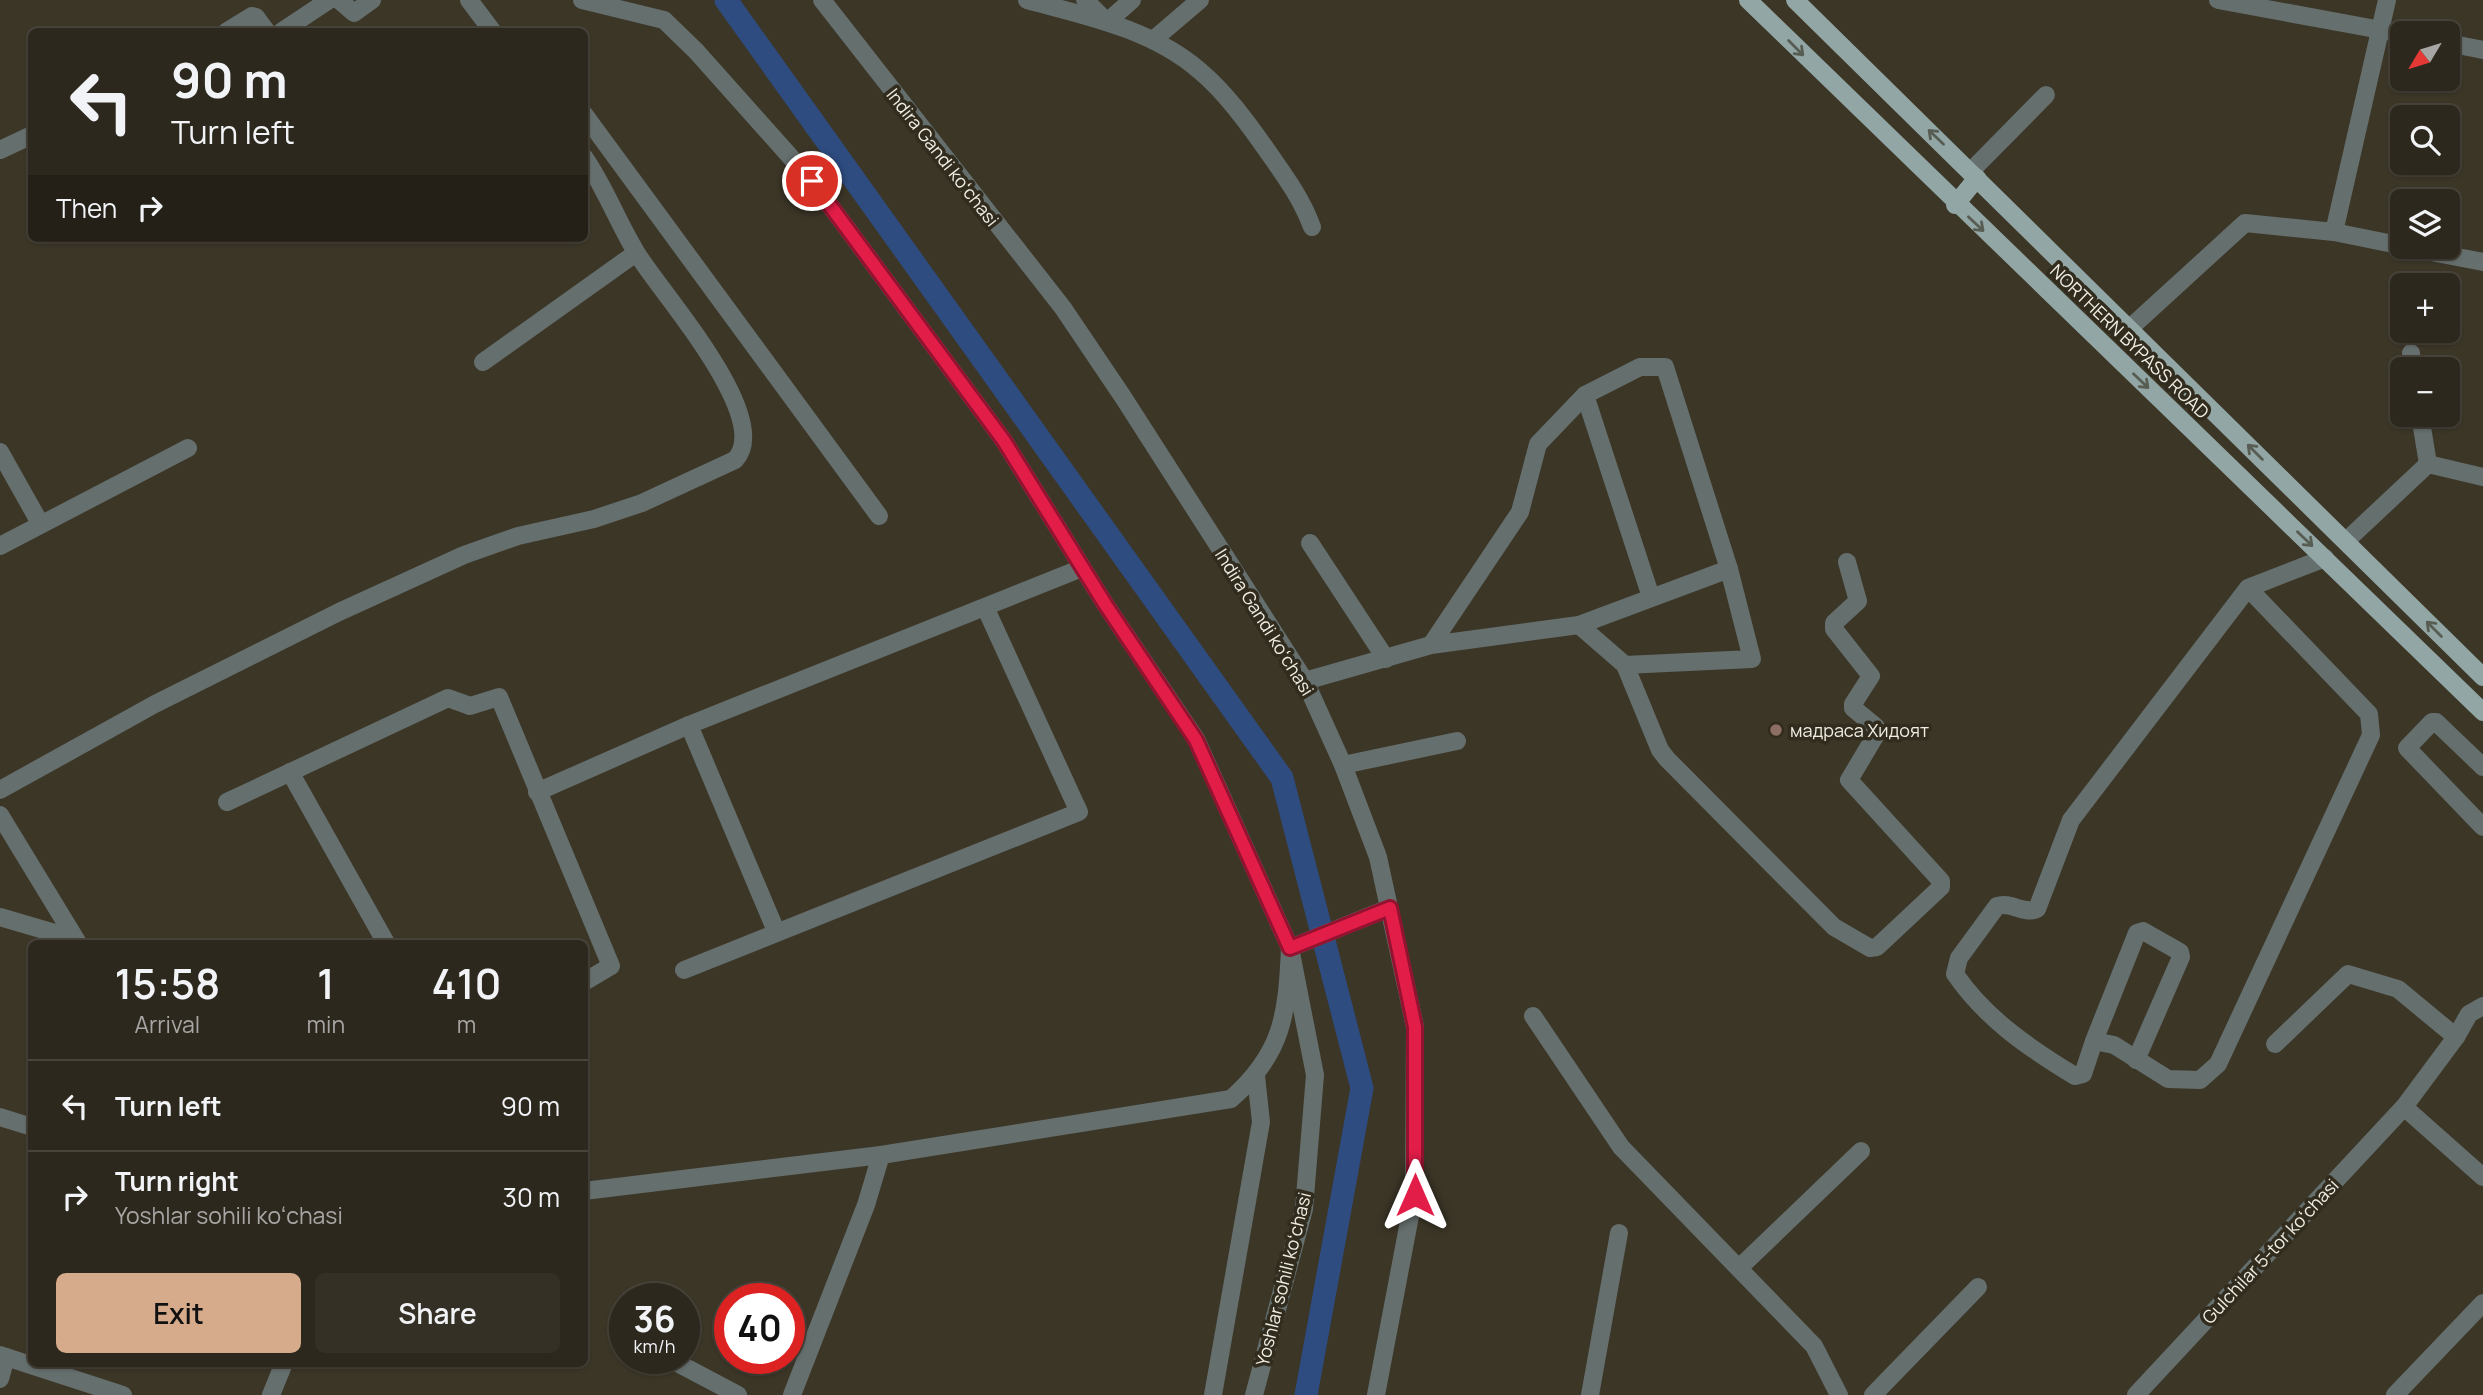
<!DOCTYPE html>
<html lang="en">
<head>
<meta charset="utf-8">
<style>
	body { margin:0; font-family:Manrope,sans-serif; background:#353026; color:#f1f3f6; height:100vh; display:flex; flex-direction:column; font-size:26px; white-space:nowrap }
	* { box-sizing:border-box; margin:0 }
	p { font-size:23px; color:#a7a6a4 }
	.icon { flex:none; width:38px; height:38px; fill:none; stroke:currentColor; stroke-width:2; stroke-linecap:round; stroke-linejoin:round }
	.map { position:relative; flex:1; overflow:hidden }
	.sheet { position:absolute; left:28px; top:940px; width:560px; height:427px; display:flex; flex-direction:column; background:#2d281d; border-radius:10px; box-shadow:0 2px 5px #0004,0 0 0 2px #48443b }
	.sheet>* { flex:none }
	.banner { position:absolute; left:28px; top:28px; width:560px; height:214px; border-radius:10px; box-shadow:0 2px 5px #0004,0 0 0 2px #48443b; background:#2d281d; color:#f1f3f6; overflow:hidden }
	.needle { width:46px; rotate:232deg }
	.buttons { position:absolute; left:2390px; top:21px; display:grid; gap:14px }
	.buttons a { display:grid; place-items:center; width:70px; height:70px; border-radius:10px; background:#2d281d; box-shadow:0 2px 5px #0004,0 0 0 2px #48443b; font-size:35px }
	.speed { position:absolute; left:609px; top:1283px; display:flex; gap:14px; font-size:35px; font-weight:700; text-align:center }
	.speed>* { display:grid; place-content:center; width:91px; height:91px; border-radius:50%; background:#2d281d; box-shadow:0 2px 5px #0004,0 0 0 2px #48443b; line-height:1 }
	.speed small { font-size:18px; font-weight:400 }
	.speed .limit { border:10px solid #d22; background:#fff; color:#111 }
	.pin { position:absolute; display:grid; place-items:center; width:60px; height:60px; color:#fff; margin:-30px; border:4px solid #fff; border-radius:50%; box-shadow:0 2px 7px #0007 }
	.me { position:absolute; width:77px; margin:-38px; rotate:0deg; stroke-linejoin:round; filter:drop-shadow(0 0 5px #0008) }
	.turn { display:flex; align-items:center; gap:24px; height:147px; padding:0 28px; font-size:32px }
	.turn .icon { width:91px; height:91px; stroke-width:2.5 }
	.turn b { display:block; font-size:49px; line-height:60px }
	.then { display:flex; align-items:center; height:66px; padding:0 28px; background:#0003; gap:14px; font-size:26px }
	.eta { display:flex; justify-content:space-evenly; align-items:center; height:119px; text-align:center }
	.eta b { font-size:42px; font-weight:600; line-height:49px }
	.primary-button { display:flex; gap:14px; margin-top:auto; padding:14px 28px }
	.primary-button a { flex:1; height:80px; border-radius:10px; background:#d6ab8b; color:#111; font-size:28px; font-weight:600; line-height:80px; text-align:center }
	.primary-button a+a { background:#353026; color:#f1f3f6 }
	ul { padding:0; list-style:none }
	li { display:flex; align-items:center; gap:21px; height:91px; padding:0 28px; border-top:2px solid #48443b }
	li div { flex:1 }
	li b { display:block; font-size:26px }
	li em { font-style:normal }
	.map>svg:first-child { display:block }
</style>
</head>
<body>
<div class="map">
<svg width="2483" height="1395" viewBox="0 0 2483 1395">
	<rect width="100%" height="100%" fill="#3c3627"/>
	<g fill="none" stroke-linecap="round" stroke-linejoin="round">
		<path stroke="#2e4c80" stroke-width="23" d="M726 0 1282 778 1362 1088 1306 1395"/>
		<g stroke="#656f6e" stroke-width="18">
			<path d="M339 0 354 13 372 0"/>
			<path d="M469 0 493 32"/>
			<path d="M582 0 664 20 696 51 812 181 1004 441 1105 604 1196 739 1290 948 1315 1075 1304 1209 1254 1395"/>
			<path d="M822 0 1063 308 1123 397 1305 681 1343 765 1378 857 1415 1027 1414 1195 1376 1395"/>
			<path d="M1027 0C1086 16 1152 29 1200 71 1225 92 1247 122 1266 149 1284 175 1301 197 1312 227"/>
			<path d="M1085 0 1107 22 1132 0"/>
			<path d="M2218 0 2403 34"/>
			<path d="M226 32 252 16 256 17 267 32"/>
			<path d="M281 32 329 0"/>
			<path d="M1153 40 1200 0"/>
			<path d="M2448 43 2483 50"/>
			<path d="M584 114 879 516"/>
			<path d="M0 150 32 135"/>
			<path d="M1971 171 2046 95"/>
			<path d="M2334 232 2387 0"/>
			<path d="M2405 247 2483 262"/>
			<path d="M2130 328 2245 223 2334 232 2403 246"/>
			<path d="M2411 353 2413 369"/>
			<path d="M483 362 636 253"/>
			<path d="M1585 395 1651 597"/>
			<path d="M2420 415 2428 464"/>
			<path d="M0 452 40 523"/>
			<path d="M2346 541 2428 464 2483 477"/>
			<path d="M1310 543 1386 659"/>
			<path d="M0 546 188 448"/>
			<path d="M2248 588 2369 714 2371 735 2218 1064 2200 1080 2168 1079 2114 1045 2094 1041 2083 1074 2075 1076C2029 1048 1986 1019 1955 974L1959 958 1997 906C2011 901 2023 915 2037 909L2071 820 2248 588 2325 558"/>
			<path d="M1579 625 1625 665 1660 750 1667 759 1834 927 1870 948 1877 947 1941 887V881L1849 780 1877 733 1876 727 1853 708V704L1871 676 1834 629V623L1858 601 1847 562"/>
			<path d="M1625 665 1752 659 1729 569"/>
			<path d="M1305 681 1431 645 1579 625 1729 569 1665 367H1640L1585 395 1538 444 1520 512 1431 645"/>
			<path d="M689 725 776 931"/>
			<path d="M1343 765 1457 741"/>
			<path d="M2483 767 2436 722H2432L2407 748 2483 827"/>
			<path d="M290 772 386 943"/>
			<path d="M0 790 155 704 339 612 464 555 518 536 594 519 642 503 735 460C775 418 659 291 636 252 617 221 605 187 584 157"/>
			<path d="M537 792 689 725 1082 568"/>
			<path d="M227 802 448 698 470 706 499 697 611 966 584 982"/>
			<path d="M0 815 78 943"/>
			<path d="M0 917 75 939"/>
			<path d="M684 970 1079 812 986 609"/>
			<path d="M1533 1016 1621 1147 1814 1346 1839 1395"/>
			<path d="M2094 1041 2137 933 2143 931 2180 952 2181 957 2136 1060"/>
			<path d="M2275 1044 2348 974 2398 989 2456 1037"/>
			<path d="M2404 1107 2483 1177"/>
			<path d="M0 1117 32 1127"/>
			<path d="M584 1191 881 1155"/>
			<path d="M1739 1268 1861 1151"/>
			<path d="M622 1334 625 1335"/>
			<path d="M0 1355 123 1395"/>
			<path d="M668 1358 738 1395"/>
			<path d="M0 1379 6 1357"/>
			<path d="M271 1395 284 1363"/>
			<path d="M792 1395 866 1205 881 1155 1231 1099C1283 1053 1287 1015 1290 948L1389 908"/>
			<path d="M1213 1395 1261 1122 1256 1076"/>
			<path d="M1590 1395 1619 1233"/>
			<path d="M1873 1395 1978 1287"/>
			<path d="M2136 1395 2404 1107 2456 1037 2469 1014 2483 1006"/>
			<path d="M2395 1395 2483 1303"/>
		</g>
		<g stroke="#92a6a5" stroke-width="18">
			<path d="M1748 0 2483 712"/>
			<path d="M1795 0 2483 677"/>
			<path d="M1955 205 1977 178"/>
		</g>
	</g>
	<defs><path id="oneway-shaft" d="M-6 0H5M1.5-3L5.5 0L1.5 3" fill="none" stroke-width="1.6" stroke-linecap="round" stroke-linejoin="round" transform="scale(1.75)"/></defs>
	<g stroke="#585d53">
		<use href="#oneway-shaft" transform="translate(1796 48) rotate(45)"/>
		<use href="#oneway-shaft" transform="translate(1936 137) rotate(-136)"/>
		<use href="#oneway-shaft" transform="translate(1976 224) rotate(43)"/>
		<use href="#oneway-shaft" transform="translate(2141 381) rotate(44)"/>
		<use href="#oneway-shaft" transform="translate(2255 452) rotate(-135)"/>
		<use href="#oneway-shaft" transform="translate(2305 539) rotate(44)"/>
		<use href="#oneway-shaft" transform="translate(2434 629) rotate(-135)"/>
	</g>
	<g fill="none" stroke-linecap="round" stroke-linejoin="round">
		<g stroke="#92132f" stroke-width="18">
			<path id="route" d="M812 181 1004 441 1105 604 1196 740 1290 948 1390 908 1415 1027V1195"/>
		</g>
		<use href="#route" stroke="#e11d48" stroke-width="12"/>
	</g>
	<circle fill="#8d6e63" stroke="#312c1d" stroke-width="2.5" cx="1776" cy="730" r="7"/>
	<g text-anchor="middle" dominant-baseline="central" stroke-width="7" stroke-linejoin="round" paint-order="stroke">
		<g font-size="18" fill="#f0ede3" stroke="#312c1d">
			<text transform="translate(943 157) rotate(52)">Indira Gandi koʻchasi</text>
			<text transform="translate(2130 341) rotate(44)">NORTHERN BYPASS ROAD</text>
			<text transform="translate(1265 622) rotate(58)">Indira Gandi koʻchasi</text>
			<text transform="translate(2270 1251) rotate(-47)">Gulchilar 5-tor koʻchasi</text>
			<text transform="translate(1283 1279) rotate(-76)">Yoshlar sohili koʻchasi</text>
		</g>
		<g font-size="18" fill="#f0ede3" stroke="#312c1d" text-anchor="start">
			<text x="1790" y="730">мадраса Хидоят</text>
		</g>
	</g>
</svg>
<div class="buttons">
<a><svg class="needle" viewBox="-14 -14 28 28"><path d="M0-13l5 13h-10z" fill="#e53935"/><path d="M0 13l5-13h-10z" fill="#a7a6a4"/></svg></a>
<a><svg class="icon" aria-label="search" viewBox="0 0 24 24"><circle cx="10" cy="10" r="6"/><path d="M15 15l6 6"/></svg></a>
<a><svg class="icon" aria-label="layers" viewBox="0 0 24 24"><path d="M12 4l9 5-9 5-9-5zM3 14l9 5 9-5"/></svg></a>
<a>+</a>
<a>−</a>
</div>
<div class="speed"><div>36<small>km/h</small></div><div class="limit">40</div></div>
<div class="pin" style="left:812px;top:181px;background:#d93025"><svg class="icon" aria-label="arrive" viewBox="0 0 24 24"><path d="M6 21V4h12l-3 4 3 4H6"/></svg></div>
<svg class="me" style="left:1415px;top:1195px" viewBox="-20 -20 40 40"><path d="M0-17L14 15 0 8-14 15z" fill="#e11d48" stroke="#fff" stroke-width="4"/></svg>
<div class="banner">
<div class="turn"><svg class="icon" aria-label="left" viewBox="0 0 24 24"><path d="M17 20v-9H6M10 6l-5 5 5 5"/></svg><div><b>90 m</b>Turn left</div></div>
<div class="then">Then<svg class="icon" aria-label="right" viewBox="0 0 24 24"><path d="M7 20v-9h11M14 6l5 5-5 5"/></svg></div>
</div>
<section class="sheet">
<div class="eta">
<div><b>15:58</b><p>Arrival</p></div>
<div><b>1</b><p>min</p></div>
<div><b>410</b><p>m</p></div>
</div>
<ul>
<li><svg class="icon" aria-label="left" viewBox="0 0 24 24"><path d="M17 20v-9H6M10 6l-5 5 5 5"/></svg><div><b>Turn left</b></div><em>90 m</em></li>
<li><svg class="icon" aria-label="right" viewBox="0 0 24 24"><path d="M7 20v-9h11M14 6l5 5-5 5"/></svg><div><b>Turn right</b><p>Yoshlar sohili koʻchasi</p></div><em>30 m</em></li>
</ul>
<div class="primary-button"><a>Exit</a><a>Share</a></div>
</section>
</div>
</body>
</html>
